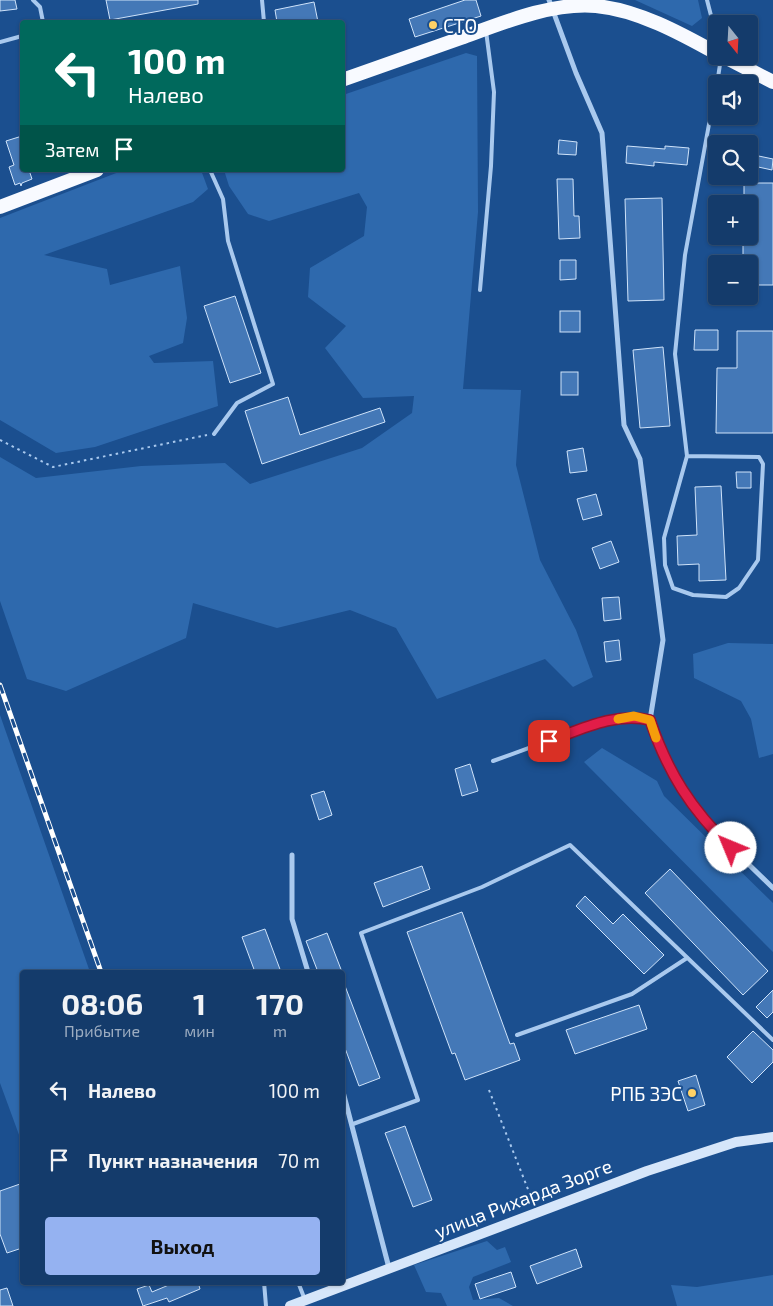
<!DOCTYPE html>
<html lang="ru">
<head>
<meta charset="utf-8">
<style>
	body { margin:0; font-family:"Exo 2",sans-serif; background:#1d4271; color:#f1f3f6; height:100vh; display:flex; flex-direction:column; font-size:19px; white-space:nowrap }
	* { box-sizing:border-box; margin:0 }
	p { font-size:16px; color:#9dadc1 }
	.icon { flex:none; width:28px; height:28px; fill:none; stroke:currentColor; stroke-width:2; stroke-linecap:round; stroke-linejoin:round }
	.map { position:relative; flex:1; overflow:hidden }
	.drawer { position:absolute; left:20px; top:970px; width:325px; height:315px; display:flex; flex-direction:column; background:#143b6b; border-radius:5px; box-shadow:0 1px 4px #0004,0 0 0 1px #33557e }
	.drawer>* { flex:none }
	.hud { position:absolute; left:20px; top:20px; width:325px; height:152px; border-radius:5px; box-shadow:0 1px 4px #0004,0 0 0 1px #33557e; background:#00695c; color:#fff; overflow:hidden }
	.needle { width:32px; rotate:162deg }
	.fabs { position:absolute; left:708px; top:15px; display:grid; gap:10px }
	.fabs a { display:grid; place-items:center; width:50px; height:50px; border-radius:5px; background:#143b6b; box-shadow:0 1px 4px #0004,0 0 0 1px #33557e; font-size:25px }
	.pin { position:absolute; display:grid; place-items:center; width:42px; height:42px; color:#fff; margin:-21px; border-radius:10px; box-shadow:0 2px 8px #0006 }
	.me { position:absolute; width:55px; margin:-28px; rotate:315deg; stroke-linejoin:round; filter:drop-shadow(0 0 4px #0008) }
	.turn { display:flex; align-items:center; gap:18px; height:105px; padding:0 25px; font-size:22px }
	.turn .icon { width:65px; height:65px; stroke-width:2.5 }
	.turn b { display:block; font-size:35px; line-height:42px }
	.then { display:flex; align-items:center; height:48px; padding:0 25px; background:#0003; gap:10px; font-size:19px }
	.eta { display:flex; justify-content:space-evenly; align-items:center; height:85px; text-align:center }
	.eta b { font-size:30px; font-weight:700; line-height:35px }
	.action { display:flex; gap:10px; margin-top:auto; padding:10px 25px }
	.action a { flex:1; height:58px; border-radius:5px; background:#95b2f1; color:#111; font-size:20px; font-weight:700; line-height:58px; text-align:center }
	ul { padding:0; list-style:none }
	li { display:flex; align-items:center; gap:15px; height:70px; padding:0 25px }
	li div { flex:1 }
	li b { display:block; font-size:19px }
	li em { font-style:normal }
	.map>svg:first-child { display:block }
</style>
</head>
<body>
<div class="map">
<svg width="773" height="1306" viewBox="0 0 773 1306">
	<rect width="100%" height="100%" fill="#1b4f8f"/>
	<g fill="#2e69ad">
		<path d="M635 0H698L702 18 692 26Z"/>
		<path d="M466 53 477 56 478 212 463 389 521 390 516 465 540 560 576 630 593 677 573 687 545 659 437 699 396 628 350 610 277 628 193 603 186 638 66 691 27 679 0 601V457L36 478 141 466 225 463 250 484 362 448 412 413 414 396 363 398 325 348 346 326 308 297 310 268 364 236 367 207 359 193 269 221 248 214 229 186 224 170H342L343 95Z"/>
		<path d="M124 170H201L208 189 193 202 44 255 107 269 110 285 180 266 187 318 183 343 149 356 154 363 213 361 218 406 95 447 56 453 0 420V218Z"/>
		<path d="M728 643 773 644V754L759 758 751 719 741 701 694 678 693 654Z"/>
		<path d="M0 715 90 972H22V1143L0 1083Z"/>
		<path d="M602 748 657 781 664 796 773 903V952L584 762Z"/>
		<path d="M487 1241 497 1250 505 1247 511 1262 473 1277 469 1287 473 1300 499 1298 513 1306H447L441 1293 426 1292 414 1265Z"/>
		<path d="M773 1275V1306H677L671 1285 697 1287Z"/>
	</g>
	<g fill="#4478b7" stroke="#cfe3fa">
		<path d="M0 0H15L17 9 0 11Z"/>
		<path d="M106 0H198V4L110 20Z"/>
		<path d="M465 0H476L481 16 415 37 409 19Z"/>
		<path d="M314 2 318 22H277L275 10Z"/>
		<path d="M22 136V170H29L32 179 22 183 21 186 20 183 15 185 9 167 14 165 6 141Z"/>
		<path d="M559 140 577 142 576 155 558 154Z"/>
		<path d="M627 146 665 149V146L689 148 687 165 654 162V166L626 163Z"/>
		<path d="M749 154 773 159 772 170 749 165Z"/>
		<path d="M557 179H573L574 216H579L580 238 559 239Z"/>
		<path d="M744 183H773V285H749V264H743V236H749V204H744Z"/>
		<path d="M662 198 664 300 628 301 625 199Z"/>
		<path d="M560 260H576V279L560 280Z"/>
		<path d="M235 296 261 373 230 383 204 306Z"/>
		<rect x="560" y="311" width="20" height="21"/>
		<path d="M695 330H718V350H694Z"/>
		<path d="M737 331H773V433H716L717 368H737Z"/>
		<path d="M663 347 670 426 640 428 633 350Z"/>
		<rect x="561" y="372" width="17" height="23"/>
		<path d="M288 397 300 435 380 408 385 422 262 464 245 411Z"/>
		<path d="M583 448 587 471 570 473 567 451Z"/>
		<path d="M736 472H751V488H737Z"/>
		<path d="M721 486 726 580 699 581V564L678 565 677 536 697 535 695 487Z"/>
		<path d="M596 494 602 515 583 520 577 499Z"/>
		<path d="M611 541 619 562 600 569 592 548Z"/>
		<path d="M619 597 621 619 604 621 602 598Z"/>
		<path d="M619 640 621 660 606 662 604 642Z"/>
		<path d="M470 764 478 791 462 796 455 769Z"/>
		<path d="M324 791 332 815 319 820 311 795Z"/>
		<path d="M422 866 430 889 383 907 374 883Z"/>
		<path d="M670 869 768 971 743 995 645 893Z"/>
		<path d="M585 896 613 924 623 914 664 955 644 974 576 906Z"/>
		<path d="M462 912 510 1044 514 1043 520 1060 465 1080 455 1053 452 1054 407 932Z"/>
		<path d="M265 929 281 972H255L242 937Z"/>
		<path d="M327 933 342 972H318L306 941Z"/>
		<path d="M342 978 380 1078 359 1086 342 1040Z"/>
		<path d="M773 990V1012L767 1018 756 1007Z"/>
		<path d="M639 1005 647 1029 575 1054 566 1030Z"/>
		<path d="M753 1031 773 1050V1062L752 1083 727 1057Z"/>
		<path d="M696 1075 705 1105 688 1111 678 1081Z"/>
		<path d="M405 1126 432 1200 413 1207 385 1133Z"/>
		<path d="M20 1184 22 1192V1248L7 1253 0 1234V1191Z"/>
		<path d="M576 1249 582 1267 537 1284 530 1266Z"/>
		<path d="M511 1272 516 1287 480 1299 475 1284Z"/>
		<path d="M176 1282H198L200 1289 169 1302 167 1298 143 1306 137 1289 149 1285 152 1292Z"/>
		<path d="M7 1288 13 1306H0V1290Z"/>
	</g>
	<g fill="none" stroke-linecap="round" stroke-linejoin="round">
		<g stroke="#a9c9ee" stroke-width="2" stroke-dasharray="2.5 4" stroke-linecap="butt">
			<path d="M0 440 53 467 207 435"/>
			<path d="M489 1090 533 1202"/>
		</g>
		<g stroke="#a9c9ee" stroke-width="4">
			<path d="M33 0 40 7 43 22"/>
			<path d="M262 0 264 22"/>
			<path d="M707 0 716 35"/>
			<path d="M0 42 22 36"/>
			<path d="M717 84 721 58"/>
			<path d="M210 170 223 199 228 241 273 384 237 403 214 434"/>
			<path d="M480 290 491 166 494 92 486 31"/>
			<path d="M687 456 759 457 763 464 758 560 739 588 726 597 693 595 673 588 665 565 664 538 687 456 675 354 685 255 716 86"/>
			<path d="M493 761 605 720 634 716 650 720"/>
			<path d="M517 1035 632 994 687 958"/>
			<path d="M353 1124 418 1100 361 933 482 887 570 845 773 1040"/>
			<path d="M264 1282 266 1306"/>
			<path d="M298 1282 305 1300"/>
		</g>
		<g stroke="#a9c9ee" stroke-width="5">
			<path d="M549 0 576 73 602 133 624 425 640 459 663 640 650 720 659 746 681 788 704 821 773 888"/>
			<path d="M292 855V919L308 972"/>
			<path d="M342 1088 389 1268"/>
		</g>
		<path stroke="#d6e6fa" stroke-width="10" d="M290 1306 647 1171 736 1142 773 1137"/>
		<g stroke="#f8faff" stroke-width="14">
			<path d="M723 56 773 82"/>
			<path d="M342 80C382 66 421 52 461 38 502 23 552 2 596 6 638 10 680 33 716 53"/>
			<path d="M0 207 97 170"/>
		</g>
		<g stroke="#fff" stroke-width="5">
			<path id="rail" d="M0 685 101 972"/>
		</g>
		<use href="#rail" stroke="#1b4f8f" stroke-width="3" stroke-dasharray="9" stroke-linecap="butt"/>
	</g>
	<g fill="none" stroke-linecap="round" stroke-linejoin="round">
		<g stroke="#92132f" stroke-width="12">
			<path id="route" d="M549 741C582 729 615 712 650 720 668 773 691 809 731 848"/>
		</g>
		<use href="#route" stroke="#e11d48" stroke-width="9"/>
		<path stroke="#f59e0b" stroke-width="9" d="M618 719 634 716 650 720 656 738"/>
	</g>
	<g fill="#ffd166" stroke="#1b4f8f" stroke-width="2">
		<circle cx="433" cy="25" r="5"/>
		<circle cx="692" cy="1093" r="5"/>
	</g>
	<g text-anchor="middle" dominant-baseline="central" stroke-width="4" stroke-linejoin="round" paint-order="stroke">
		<g font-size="19" fill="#fff" stroke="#1b4f8f" text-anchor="start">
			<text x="443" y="25">СТО</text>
			<text x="682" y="1093" text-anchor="end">РПБ ЗЭС</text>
		</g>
		<g font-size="19" fill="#fff" stroke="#1b4f8f">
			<text transform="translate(523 1198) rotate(-21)">улица Рихарда Зорге</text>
		</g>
	</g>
</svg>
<div class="fabs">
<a><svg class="needle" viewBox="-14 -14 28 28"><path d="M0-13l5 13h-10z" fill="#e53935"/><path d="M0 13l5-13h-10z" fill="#9dadc1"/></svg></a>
<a><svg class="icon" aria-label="sound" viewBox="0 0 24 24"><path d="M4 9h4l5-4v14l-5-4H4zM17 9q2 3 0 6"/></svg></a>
<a><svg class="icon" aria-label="search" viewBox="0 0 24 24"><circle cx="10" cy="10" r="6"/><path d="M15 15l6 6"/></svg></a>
<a>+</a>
<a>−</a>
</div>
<div class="pin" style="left:549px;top:741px;background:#d93025"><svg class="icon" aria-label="arrive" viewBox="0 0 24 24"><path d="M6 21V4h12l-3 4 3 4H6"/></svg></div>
<svg class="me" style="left:731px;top:848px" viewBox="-20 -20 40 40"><circle r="19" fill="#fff"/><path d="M0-13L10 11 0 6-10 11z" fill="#e11d48"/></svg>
<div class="hud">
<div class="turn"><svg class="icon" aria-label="left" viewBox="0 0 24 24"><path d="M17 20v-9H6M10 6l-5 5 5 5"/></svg><div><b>100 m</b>Налево</div></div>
<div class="then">Затем<svg class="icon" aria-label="arrive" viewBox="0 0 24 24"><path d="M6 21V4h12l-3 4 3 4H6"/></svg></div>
</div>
<section class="drawer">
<div class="eta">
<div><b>08:06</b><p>Прибытие</p></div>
<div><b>1</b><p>мин</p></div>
<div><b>170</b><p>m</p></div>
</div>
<ul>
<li><svg class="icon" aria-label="left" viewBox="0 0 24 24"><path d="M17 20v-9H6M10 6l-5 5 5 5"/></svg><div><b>Налево</b></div><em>100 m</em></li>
<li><svg class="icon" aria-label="arrive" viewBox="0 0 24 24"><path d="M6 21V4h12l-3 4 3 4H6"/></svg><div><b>Пункт назначения</b></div><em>70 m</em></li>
</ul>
<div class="action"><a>Выход</a></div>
</section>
</div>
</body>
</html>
